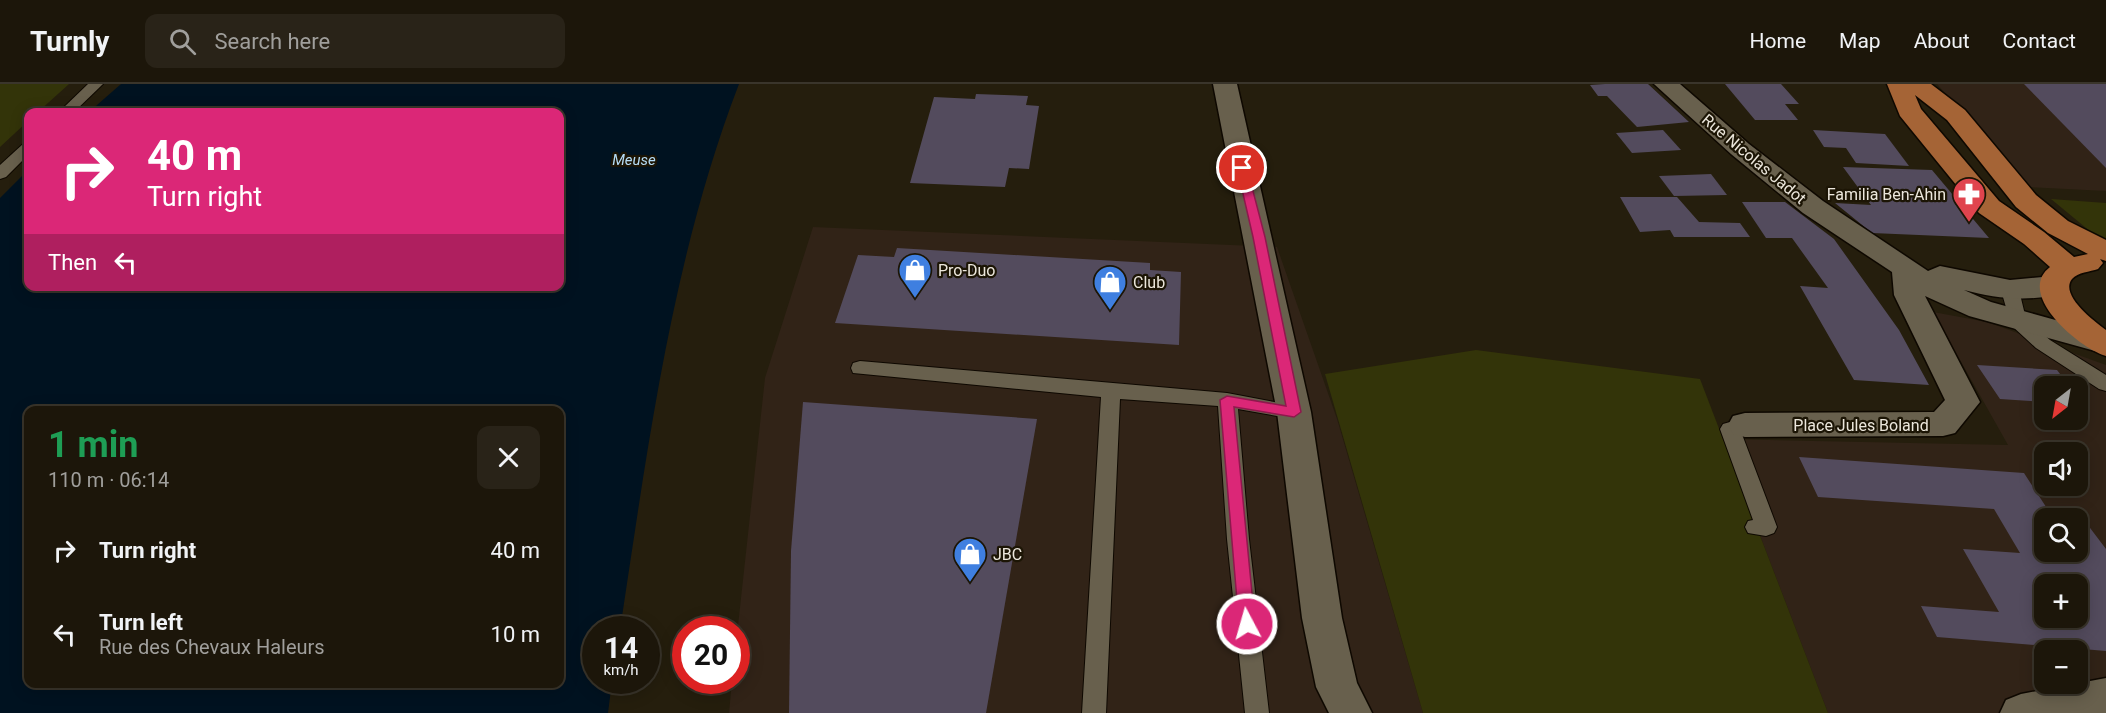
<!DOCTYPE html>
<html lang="en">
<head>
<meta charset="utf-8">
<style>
	body { margin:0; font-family:Roboto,sans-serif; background:#292318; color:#f1f3f6; height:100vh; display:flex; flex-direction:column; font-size:22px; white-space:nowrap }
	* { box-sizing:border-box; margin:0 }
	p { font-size:20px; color:#a09f9c }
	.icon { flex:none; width:33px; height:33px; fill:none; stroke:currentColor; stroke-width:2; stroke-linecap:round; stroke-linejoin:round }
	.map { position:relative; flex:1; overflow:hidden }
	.side { position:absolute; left:24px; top:322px; width:540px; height:282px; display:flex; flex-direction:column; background:#1c160a; border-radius:12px; box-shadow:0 3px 15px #0003,0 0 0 2px #3a352b }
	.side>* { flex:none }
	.top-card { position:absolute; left:24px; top:24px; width:540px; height:183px; border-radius:12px; box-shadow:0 3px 15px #0003,0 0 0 2px #3a352b; background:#db2777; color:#fff; overflow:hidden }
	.needle { width:39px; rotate:211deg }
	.fabs { position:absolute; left:2034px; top:292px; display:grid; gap:12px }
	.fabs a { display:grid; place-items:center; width:54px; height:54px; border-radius:12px; background:#1c160a; box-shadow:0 3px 15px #0003,0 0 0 2px #3a352b; font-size:30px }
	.speed { position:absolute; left:582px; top:532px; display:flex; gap:12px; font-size:30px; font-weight:700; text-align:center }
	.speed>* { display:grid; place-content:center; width:78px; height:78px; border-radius:50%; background:#1c160a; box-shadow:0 3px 15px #0003,0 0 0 2px #3a352b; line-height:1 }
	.speed small { font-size:15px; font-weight:400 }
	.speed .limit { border:9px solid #d22; background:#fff; color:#111 }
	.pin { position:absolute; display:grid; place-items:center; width:51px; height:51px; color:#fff; margin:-26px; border:3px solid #fff; border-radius:50%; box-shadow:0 2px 6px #0007 }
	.me { position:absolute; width:66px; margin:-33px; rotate:354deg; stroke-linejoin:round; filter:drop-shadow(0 0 4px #0008) }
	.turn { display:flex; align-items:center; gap:21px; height:126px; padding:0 24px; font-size:27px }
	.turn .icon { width:78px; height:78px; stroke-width:2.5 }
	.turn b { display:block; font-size:42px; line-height:51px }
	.then { display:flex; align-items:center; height:57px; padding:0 24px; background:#0003; gap:12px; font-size:22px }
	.round { display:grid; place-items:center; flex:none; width:63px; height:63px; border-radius:12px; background:#292318 }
	.head { display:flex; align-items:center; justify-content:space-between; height:102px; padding:0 24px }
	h1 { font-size:36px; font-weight:700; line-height:45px; color:#1e9e55 }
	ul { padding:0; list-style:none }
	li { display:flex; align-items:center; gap:18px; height:84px; padding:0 24px }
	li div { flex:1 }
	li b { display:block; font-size:22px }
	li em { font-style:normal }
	header { display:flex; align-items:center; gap:36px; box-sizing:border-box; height:84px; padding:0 30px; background:#1c160a; border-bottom:2px solid #3a352b }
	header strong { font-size:28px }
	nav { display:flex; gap:33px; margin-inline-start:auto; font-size:21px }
	.search { width:420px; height:54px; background:#292318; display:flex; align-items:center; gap:15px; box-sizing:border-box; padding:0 21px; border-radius:12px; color:#a09f9c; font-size:22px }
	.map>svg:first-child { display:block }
</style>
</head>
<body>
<header>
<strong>Turnly</strong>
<div class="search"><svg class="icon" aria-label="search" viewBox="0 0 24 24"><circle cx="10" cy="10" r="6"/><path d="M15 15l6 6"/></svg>Search here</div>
<nav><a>Home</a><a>Map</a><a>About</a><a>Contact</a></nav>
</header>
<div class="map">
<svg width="2106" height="629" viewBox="0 0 2106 629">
	<rect width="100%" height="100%" fill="#251e0d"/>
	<g fill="#312317" fill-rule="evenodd">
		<path d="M1937 0H2106V107L2028 103Z"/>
		<path d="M813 143 1277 163 1337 335 1423 629H729L732 597H736L737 551 765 294Z"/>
		<path d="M1933 228 1987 238 2106 281V629H1828L1723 355 2008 361ZM2044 303H2078V336H2044ZM2044 369H2078V402H2044ZM2044 435H2078V468H2044ZM2044 501H2078V534H2044ZM2044 567H2078V600H2044Z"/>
	</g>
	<g fill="#333409">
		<path d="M0 0H69L38 28H28V37L0 63Z"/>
		<path d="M2051 115 2106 119V155L2091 148Z"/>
		<path d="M1476 266 1700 295 1828 629H1423L1325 290Z"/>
	</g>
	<path fill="#001220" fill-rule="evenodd" d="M121 0H739C672 174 648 362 620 546H596V597H612L608 629H0V114L28 86V202H560V28H89ZM28 327H560V600H28Z"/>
	<g fill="#534b5d" fill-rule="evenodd">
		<path d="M1605 0H1648L1689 38 1637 43 1607 12H1598L1590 1Z"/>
		<path d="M1725 0H1781L1799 20H1785L1798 36H1755Z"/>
		<path d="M2024 0H2106V84Z"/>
		<path d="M976 10 1028 12 1026 21 1039 22 1029 85 1009 84 1005 103 910 99 934 13 975 15Z"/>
		<path d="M1663 46 1681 66 1632 69 1616 49Z"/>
		<path d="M1813 46 1885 50 1909 82 1856 79 1846 64 1824 63Z"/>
		<path d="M1843 83 1932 86 1989 154 1872 149 1835 119 1871 121Z"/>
		<path d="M1711 90 1727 111 1674 112 1659 92Z"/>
		<path d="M1620 113H1677L1699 138 1740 139 1750 153H1674L1670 146 1640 148Z"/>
		<path d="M1742 118H1785L1834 155 1899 246 1929 301 1854 296 1800 202 1828 204 1792 154H1766Z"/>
		<path d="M897 164 1150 179V186L1181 188 1179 261 835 239 858 171 894 173Z"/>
		<path d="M1977 281 2057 286 2070 303H2044V318L2000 315Z"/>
		<path d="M803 318 1037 335 986 629H789L791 467Z"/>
		<path d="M1799 373 2024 389 2050 429 2081 432 2106 465V567L1937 553 1921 522 1999 528 1963 465 2020 469 1994 425 1818 413ZM2044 435H2078V468H2044ZM2044 501H2078V534H2044Z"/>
	</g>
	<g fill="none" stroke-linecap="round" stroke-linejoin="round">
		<g stroke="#0e0800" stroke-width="2">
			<g id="service">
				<path d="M88 0H103L74 28H59Z"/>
				<path d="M28 58V71L6 93 0 95V81L23 60Z"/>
				<path d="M2010 200 2016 202 2019 206 2026 235 2050 256 2106 291V307L2099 305 2036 264 2011 241 2001 206 2004 202Z"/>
				<path d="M860 277 1227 309 1301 323 1304 328 1301 333 1294 335 1238 325 1249 455 1269 629H1245L1227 455 1218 322 1120 315 1106 629H1082L1101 313 853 289 851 284 853 279Z"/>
				<path d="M1730 338 1737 340 1740 345 1777 443 1774 449 1766 452 1748 449 1745 443 1748 437 1753 436 1720 345 1723 340Z"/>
			</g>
		</g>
		<g stroke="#0e0800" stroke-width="3">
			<g id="minor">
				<path d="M1213 0H1237L1311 328 1342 534 1357 599 1372 629H1329L1316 603 1302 534 1277 328Z"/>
				<path d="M1654 0H1680L1749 60 1823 117 1928 187 1940 182 2010 196 2053 192 2064 195 2068 202 2064 209C2030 218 1997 215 1964 206L1991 218 2106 250V270L1969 232 1925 212 1980 318 1955 349 1943 352 1745 353 1733 350 1728 341 1733 332 1745 329 1934 328 1945 316 1894 211 1892 188 1803 129 1731 70Z"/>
				<path d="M2106 594V629H2000L2006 616 2021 610Z"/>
			</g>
		</g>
		<g stroke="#0e0800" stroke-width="3">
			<path id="primary" d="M1887 0H1931L1965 26 2036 111 2068 137 2106 156V177L2100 175 2103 179 2098 185C2090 188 2078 188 2072 195 2059 211 2095 238 2106 246V272C2079 264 2015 210 2050 183L2024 160 1979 129 1900 32ZM1915 11 1947 36 2016 123 2048 149 2088 170 2074 173 2044 148 1999 117 1921 25Z"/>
		</g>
		<use href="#service" fill="#68604d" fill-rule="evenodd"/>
		<use href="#minor" fill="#68604d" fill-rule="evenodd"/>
		<use href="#primary" fill="#a56436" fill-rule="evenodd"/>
	</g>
	<path fill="#db2777" stroke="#8e194d" stroke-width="1.5" d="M1242 81 1247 84 1265 153 1301 328 1294 333 1234 323 1255 540 1253 545 1247 547 1241 545 1239 540 1220 316 1227 312 1286 322 1253 153 1237 84Z"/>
	<defs>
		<g id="pharmacy-pin" transform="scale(1.725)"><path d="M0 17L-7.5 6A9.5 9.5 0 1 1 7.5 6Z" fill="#e0444e" stroke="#1c1505"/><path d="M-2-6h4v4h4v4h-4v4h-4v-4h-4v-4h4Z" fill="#fff"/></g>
		<g id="shop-pin" transform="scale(1.725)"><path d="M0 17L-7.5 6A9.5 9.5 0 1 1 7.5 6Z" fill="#3f7fe0" stroke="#1c1505"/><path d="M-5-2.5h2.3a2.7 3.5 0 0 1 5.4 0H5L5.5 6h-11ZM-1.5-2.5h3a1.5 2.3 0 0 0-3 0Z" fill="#fff"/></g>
	</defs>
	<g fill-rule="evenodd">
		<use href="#pharmacy-pin" x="1969" y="110"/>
		<use href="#shop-pin" x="915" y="186"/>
		<use href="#shop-pin" x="1110" y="198"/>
		<use href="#shop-pin" x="970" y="470"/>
	</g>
	<g text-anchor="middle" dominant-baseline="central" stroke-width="4.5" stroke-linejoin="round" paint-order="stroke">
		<g font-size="15" font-style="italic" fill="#b5dcf6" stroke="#1c1505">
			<text x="634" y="76">Meuse</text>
		</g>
		<g font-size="16" fill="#ece7dc" stroke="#1c1505">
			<text transform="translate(1754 75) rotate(40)">Rue Nicolas Jadot</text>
			<text x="1861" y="341">Place Jules Boland</text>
		</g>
		<g font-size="16" fill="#ece7dc" stroke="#1c1505" text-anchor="start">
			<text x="1946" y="110" text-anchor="end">Familia Ben-Ahin</text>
			<text x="938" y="186">Pro-Duo</text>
			<text x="1133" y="198">Club</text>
			<text x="993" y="470">JBC</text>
		</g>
	</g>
</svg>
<div class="fabs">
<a><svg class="needle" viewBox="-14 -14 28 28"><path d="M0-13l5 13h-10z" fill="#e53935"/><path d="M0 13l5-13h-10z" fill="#a09f9c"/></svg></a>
<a><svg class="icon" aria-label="sound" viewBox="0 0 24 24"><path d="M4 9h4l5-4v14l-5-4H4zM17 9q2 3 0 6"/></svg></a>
<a><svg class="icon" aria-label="search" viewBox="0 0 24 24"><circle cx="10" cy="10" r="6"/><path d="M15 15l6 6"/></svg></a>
<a>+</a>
<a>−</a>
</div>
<div class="speed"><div>14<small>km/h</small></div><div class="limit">20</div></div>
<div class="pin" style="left:1242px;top:84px;background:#d93025"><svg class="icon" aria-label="arrive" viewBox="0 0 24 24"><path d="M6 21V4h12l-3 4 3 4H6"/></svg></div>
<svg class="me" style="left:1247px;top:540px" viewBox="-20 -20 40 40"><circle r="17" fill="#db2777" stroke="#fff" stroke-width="3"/><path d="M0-11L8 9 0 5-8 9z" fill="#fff"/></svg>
<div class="top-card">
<div class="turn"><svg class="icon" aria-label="right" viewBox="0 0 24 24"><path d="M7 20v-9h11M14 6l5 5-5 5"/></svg><div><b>40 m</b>Turn right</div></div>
<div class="then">Then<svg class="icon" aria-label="left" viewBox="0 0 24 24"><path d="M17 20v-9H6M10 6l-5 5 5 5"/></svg></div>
</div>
<section class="side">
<div class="head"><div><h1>1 min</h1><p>110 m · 06:14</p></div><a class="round"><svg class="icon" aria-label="close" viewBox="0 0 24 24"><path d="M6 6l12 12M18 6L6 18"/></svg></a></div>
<ul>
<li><svg class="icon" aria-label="right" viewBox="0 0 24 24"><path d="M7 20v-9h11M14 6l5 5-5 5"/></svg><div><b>Turn right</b></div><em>40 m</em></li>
<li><svg class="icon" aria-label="left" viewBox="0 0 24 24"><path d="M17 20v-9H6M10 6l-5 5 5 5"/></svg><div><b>Turn left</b><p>Rue des Chevaux Haleurs</p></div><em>10 m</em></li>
</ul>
</section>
</div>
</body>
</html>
